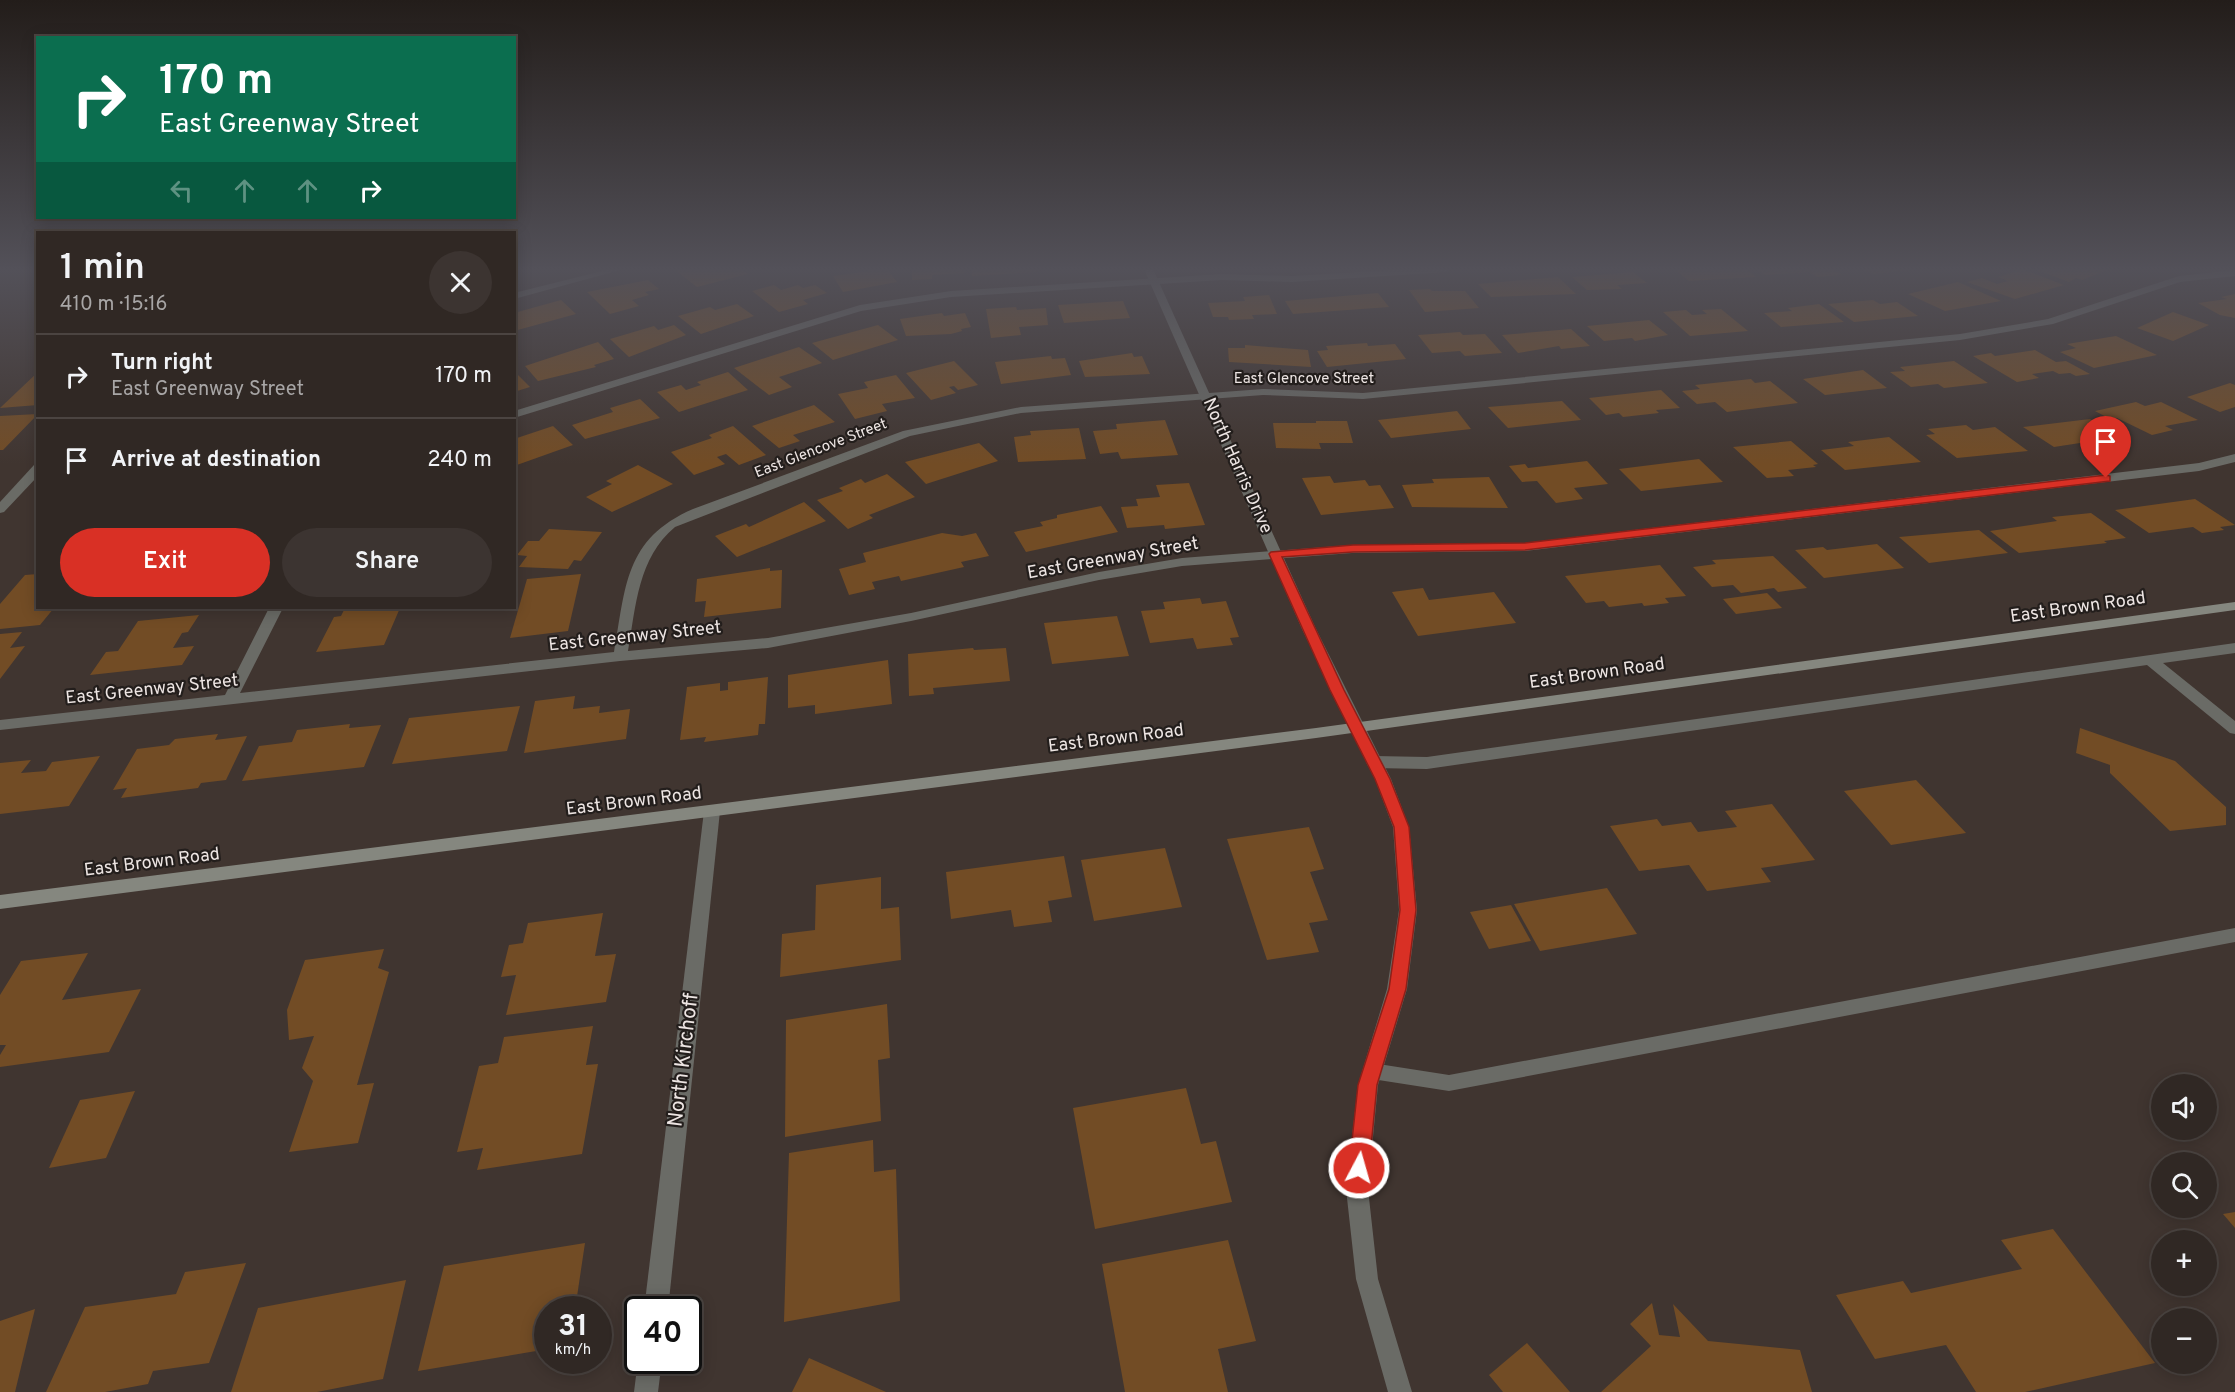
<!DOCTYPE html>
<html lang="en">
<head>
<meta charset="utf-8">
<style>
	body { margin:0; font-family:Overpass,sans-serif; background:#3c3431; color:#f1f3f6; height:100vh; display:flex; flex-direction:column; font-size:22px; white-space:nowrap }
	* { box-sizing:border-box; margin:0 }
	p { font-size:20px; color:#a8a6a6 }
	.icon { flex:none; width:33px; height:33px; fill:none; stroke:currentColor; stroke-width:2; stroke-linecap:round; stroke-linejoin:round }
	.map { position:relative; flex:1; overflow:hidden }
	.side { position:absolute; left:36px; top:231px; width:480px; height:378px; display:flex; flex-direction:column; background:#302824; border-radius:0px; box-shadow:0 3px 15px #0003,0 0 0 2px #4b4441 }
	.side>* { flex:none }
	.guide { position:absolute; left:36px; top:36px; width:480px; height:183px; border-radius:0px; box-shadow:0 3px 15px #0003,0 0 0 2px #4b4441; background:#0b6e4f; color:#fff; overflow:hidden }
	.buttons { position:absolute; left:2151px; top:1074px; display:grid; gap:12px }
	.buttons a { display:grid; place-items:center; width:66px; height:66px; border-radius:50%; background:#302824; box-shadow:0 3px 15px #0003,0 0 0 2px #4b4441; font-size:30px }
	.speed { position:absolute; left:534px; top:1296px; display:flex; gap:12px; font-size:30px; font-weight:700; text-align:center }
	.speed>* { display:grid; place-content:center; width:78px; height:78px; border-radius:50%; background:#302824; box-shadow:0 3px 15px #0003,0 0 0 2px #4b4441; line-height:1 }
	.speed small { font-size:15px; font-weight:400 }
	.speed .limit { border:3px solid #111; border-radius:9px; background:#fff; color:#111 }
	.pin { position:absolute; display:grid; place-items:center; width:51px; height:51px; color:#fff; margin:-62px -26px; border-radius:50% 50% 50% 0; rotate:-45deg; box-shadow:0 0 6px #0007 }
	.pin .icon { rotate:45deg }
	.me { position:absolute; width:66px; margin:-33px; rotate:6deg; stroke-linejoin:round; filter:drop-shadow(0 0 4px #0008) }
	.turn { display:flex; align-items:center; gap:21px; height:126px; padding:0 24px; font-size:27px }
	.turn .icon { width:78px; height:78px; stroke-width:2.5 }
	.turn b { display:block; font-size:42px; line-height:51px }
	.lanes { display:flex; align-items:center; height:57px; padding:0 24px; background:#0003; justify-content:center; gap:30px; direction:ltr }
	.lanes .off { opacity:.35 }
	.round { display:grid; place-items:center; flex:none; width:63px; height:63px; border-radius:32px; background:#3c3431 }
	.headline { display:flex; align-items:center; justify-content:space-between; height:102px; padding:0 24px }
	h1 { font-size:36px; font-weight:600; line-height:45px }
	.action { display:flex; gap:12px; margin-top:auto; padding:12px 24px }
	.action a { flex:1; height:69px; border-radius:36px; background:#d93025; color:#fff; font-size:24px; font-weight:600; line-height:69px; text-align:center }
	.action a+a { background:#3c3431; color:#f1f3f6 }
	ul { padding:0; list-style:none }
	li { display:flex; align-items:center; gap:18px; height:84px; padding:0 24px; border-top:2px solid #4b4441 }
	li div { flex:1 }
	li b { display:block; font-size:22px }
	li em { font-style:normal }
	.map>svg:first-child { display:block }
</style>
</head>
<body>
<div class="map">
<svg width="2235" height="1392" viewBox="0 0 2235 1392">
	<rect width="100%" height="100%" fill="#403530"/>
	<g fill="#724c25">
		<path d="M674 269H741L748 274 697 287Z"/>
		<path d="M867 269H887L897 282 843 292 833 276 870 271Z"/>
		<path d="M912 269H964L965 273 932 275V279L912 280Z"/>
		<path d="M971 269H1036L1037 272 972 276Z"/>
		<path d="M1746 269 1756 277 1689 281 1675 270Z"/>
		<path d="M1757 269H1833L1842 275 1817 277 1810 272 1765 275Z"/>
		<path d="M1862 269H1910V270L1874 274Z"/>
		<path d="M2011 269H2022L2064 285 2015 299 1967 282 1982 278 1997 284 2008 281 1998 277 2018 271Z"/>
		<path d="M2041 269 2054 270 2110 269 2082 280 2076 278 2069 282 2037 270Z"/>
		<path d="M1633 272 1647 283 1617 285 1622 289 1587 290 1572 277Z"/>
		<path d="M1558 277 1576 294 1491 297 1478 284Z"/>
		<path d="M648 280 659 289 645 292 649 295 632 300 639 306 610 314 587 292Z"/>
		<path d="M1958 282 2001 301 1945 311 1908 294Z"/>
		<path d="M774 285 781 290 798 285 803 288 815 285 827 293 803 300 808 304 779 312 752 291Z"/>
		<path d="M1430 289 1432 291H1465L1479 308 1425 312 1409 290Z"/>
		<path d="M1378 293 1389 307 1293 314 1285 301Z"/>
		<path d="M2235 294V318L2220 315 2198 303 2227 299 2221 297Z"/>
		<path d="M1269 295 1277 314 1252 315 1254 319 1229 320 1228 317H1213L1208 303 1245 301 1243 297Z"/>
		<path d="M561 300 576 314 514 331V313Z"/>
		<path d="M1873 300 1880 304 1897 302 1918 316 1854 322 1828 304Z"/>
		<path d="M1123 301 1130 318 1064 323 1058 305Z"/>
		<path d="M737 304 754 316 701 334 678 316 710 307 715 310Z"/>
		<path d="M1819 304 1844 322 1781 327 1764 313 1792 311 1788 308Z"/>
		<path d="M1016 307 1017 310 1046 308 1048 325 1019 327 1021 335 991 338 986 309Z"/>
		<path d="M1721 309 1748 331 1690 336 1663 312 1686 310 1692 315 1707 314 1702 310Z"/>
		<path d="M2173 312 2209 325 2173 341 2137 328Z"/>
		<path d="M942 313 944 316 965 313 971 327 961 329 962 331 951 334 906 336 900 319Z"/>
		<path d="M1649 320 1668 335 1635 341 1632 338 1604 341 1587 326Z"/>
		<path d="M674 325 686 335 629 357 610 339 654 326 658 330Z"/>
		<path d="M878 325 898 340 833 360 812 343Z"/>
		<path d="M1571 329 1590 346 1561 349 1559 346 1518 353 1502 335Z"/>
		<path d="M1460 332 1463 335 1485 334 1502 353 1465 356 1460 351 1432 353 1418 335Z"/>
		<path d="M2116 336 2157 355 2094 368 2060 352 2076 348 2067 344Z"/>
		<path d="M598 342 614 359 594 365 596 367 538 381 525 366Z"/>
		<path d="M1367 343 1368 346 1395 344 1406 359 1327 367 1317 351 1328 350 1326 346Z"/>
		<path d="M1245 345 1308 350 1311 367 1229 362 1228 348H1245Z"/>
		<path d="M799 347 822 363 779 377 792 387 769 395 734 368Z"/>
		<path d="M2035 350 2056 362 2066 361 2090 374 2076 376 2070 373 2059 374 2053 371 2032 374 2039 378 2017 382 1973 356 1991 353 1995 356Z"/>
		<path d="M1132 353 1134 357 1142 356 1150 374 1085 377 1079 361Z"/>
		<path d="M1051 356 1052 359 1065 358 1071 375 1001 384 995 362Z"/>
		<path d="M954 361 978 385 958 390 954 386 949 387 956 393 931 400 906 373Z"/>
		<path d="M1954 361 1988 383 1944 388 1938 384 1911 387 1890 372 1905 371 1900 367Z"/>
		<path d="M1863 370 1887 388 1825 395 1803 379Z"/>
		<path d="M514 371 530 387 514 392Z"/>
		<path d="M38 372V405L0 408Z"/>
		<path d="M728 372 748 390 679 412 657 392 681 385 686 390 701 385 697 382Z"/>
		<path d="M896 375 915 398 882 404 887 411 855 419 838 394 868 388 864 382Z"/>
		<path d="M1751 379 1755 383 1770 381 1798 403 1727 412 1715 402 1697 404 1682 391 1700 389 1695 385Z"/>
		<path d="M2230 383 2235 385V407L2220 412 2187 397Z"/>
		<path d="M1661 390 1680 408 1656 410 1659 413 1623 417 1619 413 1606 415 1589 398Z"/>
		<path d="M640 399 660 418 585 439 572 425 613 412 610 408Z"/>
		<path d="M1562 401 1581 420 1508 428 1488 407Z"/>
		<path d="M2136 402 2145 406 2161 402 2198 420 2165 426 2173 430 2152 435 2117 418 2110 419 2095 411Z"/>
		<path d="M814 405 835 422 793 435 800 441 779 448 752 426Z"/>
		<path d="M1457 411 1471 429 1391 438 1378 420Z"/>
		<path d="M38 414 3 450H0V416Z"/>
		<path d="M2090 419 2119 437 2054 447 2023 427Z"/>
		<path d="M1165 420 1178 455 1121 459 1118 452 1100 454 1093 431 1117 429 1116 424Z"/>
		<path d="M1316 421H1347L1353 443H1319L1321 449 1276 448 1273 423H1316Z"/>
		<path d="M1966 425 1973 430 1995 427 2028 451 1957 458 1926 435 1935 434 1928 429Z"/>
		<path d="M553 426 573 445 514 466V439Z"/>
		<path d="M733 426 766 455 739 465 726 454 717 457 725 464 694 475 671 452 712 438 709 435Z"/>
		<path d="M1079 428 1086 459 1018 462 1014 437 1031 435 1030 431Z"/>
		<path d="M1889 437 1921 462 1845 470 1821 450 1854 446 1848 442Z"/>
		<path d="M1791 441 1818 464 1813 465 1816 467 1788 470 1794 476 1767 478 1733 447Z"/>
		<path d="M979 443 998 461 926 484 905 462Z"/>
		<path d="M1699 459 1723 482 1641 491 1619 469Z"/>
		<path d="M1587 461 1608 484 1574 488 1583 499 1556 503 1537 481 1522 482 1509 466 1525 464 1528 468Z"/>
		<path d="M638 465 673 484 612 512 586 497 612 484 606 481Z"/>
		<path d="M887 474 915 497 869 515 873 518 848 529 817 500 843 491 839 488 861 479 865 483Z"/>
		<path d="M1330 476 1334 483 1365 480 1369 486 1380 485 1394 508 1321 515 1302 478Z"/>
		<path d="M1489 477 1508 508 1412 507 1402 485 1434 483 1432 479Z"/>
		<path d="M1189 483 1205 525 1165 529 1164 525 1127 528 1121 507 1138 506 1136 499 1160 497 1156 485Z"/>
		<path d="M2195 499 2235 525 2220 527 2224 530 2202 533 2193 527 2149 533 2115 510Z"/>
		<path d="M804 502 826 521 737 557 715 536 746 524 749 527Z"/>
		<path d="M1101 506 1118 532 1026 552 1014 532 1043 526 1040 522 1057 518V515Z"/>
		<path d="M2091 513 2126 538 2104 541 2107 543 2019 553 1990 531 2057 521 2052 517Z"/>
		<path d="M549 529 602 532 581 561 574 560 568 569 519 567 527 556 517 555 528 541H539Z"/>
		<path d="M1979 530 2008 553 1929 563 1899 537Z"/>
		<path d="M942 533 962 536 976 533 989 556 961 562 964 567 901 581 899 576 872 582 875 589 849 595 839 569 866 562 863 553Z"/>
		<path d="M1877 544 1904 568 1824 578 1795 550 1823 547 1827 550Z"/>
		<path d="M1773 556 1807 588 1778 592 1774 588 1741 593 1733 585 1712 587 1693 567 1716 564 1712 560Z"/>
		<path d="M1660 565 1686 596 1665 598 1669 603 1644 606 1642 603 1609 607 1604 601 1586 603 1565 576Z"/>
		<path d="M770 568V571L782 570 781 608 704 617 706 601 695 602 697 579Z"/>
		<path d="M38 574V608H54L40 625 0 629V604L25 575Z"/>
		<path d="M581 574 568 631 510 638 527 579Z"/>
		<path d="M1423 588 1429 600 1494 592 1516 623 1418 636 1392 592Z"/>
		<path d="M1767 593 1782 608 1736 614 1723 599Z"/>
		<path d="M1200 598 1202 604 1226 601 1239 637 1230 638 1233 645 1197 649 1193 638 1150 643 1141 611 1165 609 1163 602Z"/>
		<path d="M345 608H400L384 645 316 652 334 617 341 616Z"/>
		<path d="M199 615 188 632 182 633 173 648 194 646 182 665 90 675 106 652 118 651 138 621Z"/>
		<path d="M1117 616 1129 656 1052 664 1044 623Z"/>
		<path d="M22 632 10 648 25 646 0 679V634Z"/>
		<path d="M973 648 974 650 1006 648 1010 681 933 688 934 694 909 696 908 654Z"/>
		<path d="M888 660 892 704 815 714V705L788 708V675Z"/>
		<path d="M768 677 765 724H759L758 735 704 742 706 737 680 740 687 687 720 683V691L728 690V682Z"/>
		<path d="M575 696 573 709 600 706 599 713 630 709 626 739 524 753 535 701Z"/>
		<path d="M520 706 507 751 392 764 409 718Z"/>
		<path d="M350 724 349 728 381 725 364 767 242 781 259 746 292 742 297 730Z"/>
		<path d="M2080 728 2175 761 2226 807V825L2170 831 2110 773V765L2076 753Z"/>
		<path d="M218 734 215 740 247 736 226 780 201 783 198 788 121 798 127 788 113 790 137 749 169 745 175 739Z"/>
		<path d="M100 756 69 806 0 814V763L31 760 21 773 46 771 52 762Z"/>
		<path d="M1916 780 1966 833 1891 845 1844 791Z"/>
		<path d="M1772 804 1815 860 1761 868 1771 882 1707 891 1689 865 1639 871 1610 826 1657 819 1662 826 1691 822 1698 832 1737 827 1725 811Z"/>
		<path d="M1309 827 1324 869 1310 872 1328 920 1309 923 1319 952 1267 960 1227 839Z"/>
		<path d="M1165 848 1182 907 1094 921 1081 860Z"/>
		<path d="M1064 856 1072 897 1048 901 1052 922 1014 927 1011 910 951 919 946 872Z"/>
		<path d="M881 877V909L899 907 901 960 780 977 782 934 815 930 816 885Z"/>
		<path d="M1607 888 1637 934 1540 951 1514 904Z"/>
		<path d="M1511 905 1531 941 1489 949 1470 912Z"/>
		<path d="M603 913 595 956 616 954 606 1002 506 1015 516 975 501 977 509 945 523 943 528 923Z"/>
		<path d="M384 949 378 968 389 972 357 1085 374 1083 358 1143 289 1152 313 1081 302 1068 314 1036 289 1040 287 1010 305 960Z"/>
		<path d="M88 953 62 1000 141 989 109 1052 0 1067V1055L6 1045H0V995L21 961Z"/>
		<path d="M887 1004 890 1058 878 1060 881 1121 785 1137 786 1020Z"/>
		<path d="M593 1026 586 1065 598 1064 582 1154 477 1170 483 1148 457 1152 479 1066 498 1063 504 1037Z"/>
		<path d="M1186 1088 1201 1144 1216 1141 1232 1202 1095 1229 1073 1108Z"/>
		<path d="M135 1091 106 1158 49 1168 80 1100Z"/>
		<path d="M873 1140 874 1172 896 1169 900 1301 784 1322 789 1153Z"/>
		<path d="M2235 1212V1228L2223 1214Z"/>
		<path d="M2053 1229 2155 1363 2025 1392H1976L1946 1345 1875 1359 1836 1295 1903 1281 1911 1293 2022 1269 2001 1240Z"/>
		<path d="M1228 1240 1256 1341 1218 1349 1228 1392H1125L1102 1264Z"/>
		<path d="M585 1243 575 1310H548V1349L418 1371 444 1266Z"/>
		<path d="M246 1263 209 1363 153 1371 148 1384 105 1392H46L85 1307 176 1294 185 1272Z"/>
		<path d="M406 1280 383 1379 317 1392H231L258 1308Z"/>
		<path d="M1652 1303 1659 1335 1680 1337 1673 1304 1708 1341 1800 1350 1812 1392H1601L1651 1346 1630 1324Z"/>
		<path d="M35 1309 15 1392H0V1321Z"/>
		<path d="M1527 1343 1570 1392H1503L1489 1375Z"/>
		<path d="M809 1358 886 1392H792Z"/>
	</g>
	<g fill="none" stroke-linecap="round" stroke-linejoin="round">
		<path fill="#6a6b66" fill-rule="evenodd" d="M2235 928V942L1449 1091 1372 1079 1366 1077 1363 1071 1366 1065 1372 1063 1449 1075Z"/>
		<g fill="#6a6b66" fill-rule="evenodd">
			<path d="M610 269H624L514 299V293Z"/>
			<path d="M1410 269H1452L1447 272 1292 282 1222 280 951 297 861 311 514 418V411L860 305 951 291 1222 274 1292 276Z"/>
			<path d="M2235 270V276L2180 282 2053 324 1960 340 1363 399 1263 395 1021 413 910 436 675 527C638 558 636 605 628 651L768 638 911 613 1099 572 1182 558 1352 545 1525 543 2199 463 2235 454V462L2199 471 1525 551 1352 553 1182 566 1099 580 911 621 768 648 620 661 0 730V720L225 695 269 608H283L240 693 614 652C626 587 624 539 693 509L903 431 1021 407 1263 389 1363 393 1960 334 2048 319 2179 276Z"/>
			<path d="M34 465H38V476L4 512 0 513V502Z"/>
			<path d="M2235 643V653L2163 663 2235 721V734L2230 733 2147 665 1427 769 1374 768 1368 766 1366 762 1368 758 1374 756 1427 757Z"/>
			<path d="M712 805 718 807 720 811 668 1310H644L704 811 706 807Z"/>
			<path d="M638 1360H662L658 1392H634Z"/>
		</g>
		<path fill="#6a6b66" fill-rule="evenodd" d="M1144 269H1153L1316 629 1391 779 1409 827 1417 910 1407 989 1378 1085 1368 1189 1378 1279 1412 1392H1388L1356 1279 1346 1189 1358 1085 1387 989 1399 910 1393 827 1375 779 1302 629Z"/>
		<path fill="#85877f" fill-rule="evenodd" d="M2235 602V610L1316 738 0 909V895L1316 728Z"/>
	</g>
	<linearGradient id="sky" x2="0" y2="1"><stop stop-color="#231d1a"/><stop offset="0.58" stop-color="#535159"/><stop offset="1" stop-color="#535159" stop-opacity="0"/></linearGradient>
	<rect width="2235" height="464" fill="url(#sky)"/>
	<path fill="#d93025" stroke="#8d1f18" stroke-width="1.5" d="M2106 475 2110 476V481L1525 550 1353 552 1282 557 1344 690 1390 779 1409 827 1416 910 1406 989 1377 1085 1369 1168 1366 1175 1359 1177 1352 1175 1349 1168 1358 1085 1389 989 1400 910 1394 827 1375 779 1330 690 1269 554 1271 552 1353 545 1525 543Z"/>
	<g text-anchor="middle" dominant-baseline="central" stroke-width="4.5" stroke-linejoin="round" paint-order="stroke">
		<g font-size="15" fill="#ede5e3" stroke="#231e1c">
			<text x="1304" y="379">East Glencove Street</text>
			<text transform="translate(821 449) rotate(-21)">East Glencove Street</text>
		</g>
		<g font-size="18" fill="#ede5e3" stroke="#231e1c">
			<text transform="translate(1237 466) rotate(66)">North Harris Drive</text>
			<text transform="translate(1113 559) rotate(-10)">East Greenway Street</text>
			<text transform="translate(2078 608) rotate(-8)">East Brown Road</text>
			<text transform="translate(635 637) rotate(-6)">East Greenway Street</text>
			<text transform="translate(1597 674) rotate(-8)">East Brown Road</text>
			<text transform="translate(152 690) rotate(-6)">East Greenway Street</text>
			<text transform="translate(1116 739) rotate(-7)">East Brown Road</text>
			<text transform="translate(634 802) rotate(-7)">East Brown Road</text>
			<text transform="translate(152 863) rotate(-7)">East Brown Road</text>
		</g>
		<g font-size="21" fill="#ede5e3" stroke="#231e1c">
			<text transform="translate(684 1060) rotate(-83)">North Kirchoff</text>
		</g>
	</g>
</svg>
<div class="buttons">
<a><svg class="icon" aria-label="sound" viewBox="0 0 24 24"><path d="M4 9h4l5-4v14l-5-4H4zM17 9q2 3 0 6"/></svg></a>
<a><svg class="icon" aria-label="search" viewBox="0 0 24 24"><circle cx="10" cy="10" r="6"/><path d="M15 15l6 6"/></svg></a>
<a>+</a>
<a>−</a>
</div>
<div class="speed"><div>31<small>km/h</small></div><div class="limit">40</div></div>
<div class="pin" style="left:2106px;top:478px;background:#d93025"><svg class="icon" aria-label="arrive" viewBox="0 0 24 24"><path d="M6 21V4h12l-3 4 3 4H6"/></svg></div>
<svg class="me" style="left:1359px;top:1168px" viewBox="-20 -20 40 40"><circle r="17" fill="#d93025" stroke="#fff" stroke-width="3"/><path d="M0-11L8 9 0 5-8 9z" fill="#fff"/></svg>
<div class="guide">
<div class="turn"><svg class="icon" aria-label="right" viewBox="0 0 24 24"><path d="M7 20v-9h11M14 6l5 5-5 5"/></svg><div><b>170 m</b>East Greenway Street</div></div>
<div class="lanes"><svg class="icon off" aria-label="left" viewBox="0 0 24 24"><path d="M17 20v-9H6M10 6l-5 5 5 5"/></svg><svg class="icon off" aria-label="ahead" viewBox="0 0 24 24"><path d="M12 20V5M6 11l6-6 6 6"/></svg><svg class="icon off" aria-label="ahead" viewBox="0 0 24 24"><path d="M12 20V5M6 11l6-6 6 6"/></svg><svg class="icon" aria-label="right" viewBox="0 0 24 24"><path d="M7 20v-9h11M14 6l5 5-5 5"/></svg></div>
</div>
<section class="side">
<div class="headline"><div><h1>1 min</h1><p>410 m · 15:16</p></div><a class="round"><svg class="icon" aria-label="close" viewBox="0 0 24 24"><path d="M6 6l12 12M18 6L6 18"/></svg></a></div>
<ul>
<li><svg class="icon" aria-label="right" viewBox="0 0 24 24"><path d="M7 20v-9h11M14 6l5 5-5 5"/></svg><div><b>Turn right</b><p>East Greenway Street</p></div><em>170 m</em></li>
<li><svg class="icon" aria-label="arrive" viewBox="0 0 24 24"><path d="M6 21V4h12l-3 4 3 4H6"/></svg><div><b>Arrive at destination</b></div><em>240 m</em></li>
</ul>
<div class="action"><a>Exit</a><a>Share</a></div>
</section>
</div>
</body>
</html>
